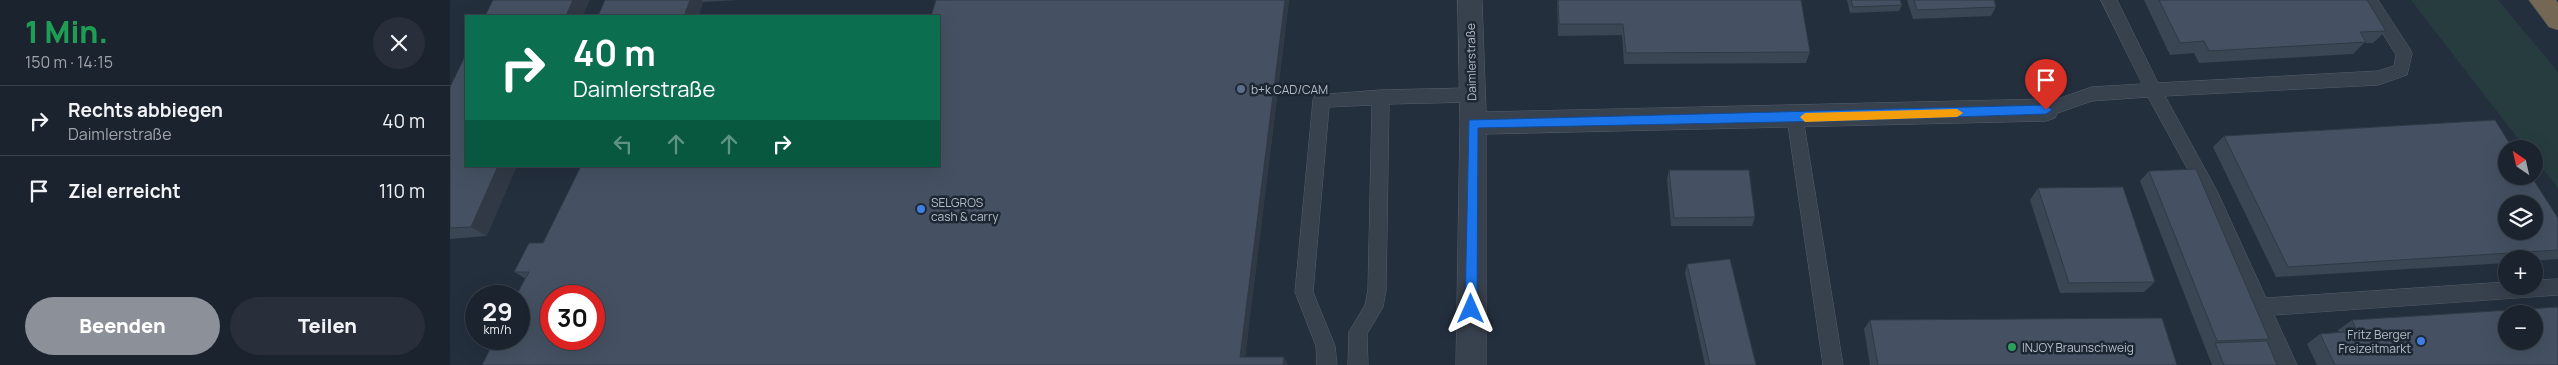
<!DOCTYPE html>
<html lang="de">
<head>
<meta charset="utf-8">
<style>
	body { margin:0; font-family:Manrope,sans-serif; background:#282f3a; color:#f1f3f6; height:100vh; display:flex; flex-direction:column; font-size:19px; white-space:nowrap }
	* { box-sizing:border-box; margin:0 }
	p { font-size:16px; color:#a0a4aa }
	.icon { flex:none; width:28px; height:28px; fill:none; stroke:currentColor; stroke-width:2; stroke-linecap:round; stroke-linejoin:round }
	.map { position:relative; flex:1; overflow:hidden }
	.side { display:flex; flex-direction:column; background:#1b232e; width:450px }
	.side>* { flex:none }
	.guide { position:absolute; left:15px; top:15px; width:475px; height:152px; border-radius:0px; box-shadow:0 5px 20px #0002,0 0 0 1px #39404a; background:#0b6e4f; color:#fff; overflow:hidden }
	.needle { width:32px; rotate:326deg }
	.fabs { position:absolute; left:2048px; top:140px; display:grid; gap:10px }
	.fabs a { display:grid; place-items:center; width:45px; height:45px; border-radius:50%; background:#1b232e; box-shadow:0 5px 20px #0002,0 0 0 1px #39404a; font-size:25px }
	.speed { position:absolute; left:15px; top:285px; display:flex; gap:10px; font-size:25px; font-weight:700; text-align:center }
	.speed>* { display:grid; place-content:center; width:65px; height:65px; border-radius:50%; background:#1b232e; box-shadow:0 5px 20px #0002,0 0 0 1px #39404a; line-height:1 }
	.speed small { font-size:12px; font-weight:400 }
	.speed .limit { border:8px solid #d22; background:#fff; color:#111 }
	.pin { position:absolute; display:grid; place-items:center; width:42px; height:42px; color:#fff; margin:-51px -21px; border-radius:50% 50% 50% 0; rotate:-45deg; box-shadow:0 0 5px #0007 }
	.pin .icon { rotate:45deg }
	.me { position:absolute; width:55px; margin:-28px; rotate:0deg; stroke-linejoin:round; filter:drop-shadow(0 0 4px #0008) }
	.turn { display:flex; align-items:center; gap:18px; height:105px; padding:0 25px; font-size:22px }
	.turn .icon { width:65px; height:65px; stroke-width:2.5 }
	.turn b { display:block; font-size:35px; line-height:42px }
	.lanes { display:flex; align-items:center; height:48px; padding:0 25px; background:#0003; justify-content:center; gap:25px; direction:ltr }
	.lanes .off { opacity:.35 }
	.round { display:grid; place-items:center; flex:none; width:52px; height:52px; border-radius:26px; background:#282f3a }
	.summary { display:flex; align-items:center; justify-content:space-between; height:85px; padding:0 25px }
	h1 { font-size:30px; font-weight:800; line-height:38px; color:#1e9e55 }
	.button { display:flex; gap:10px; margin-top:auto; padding:10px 25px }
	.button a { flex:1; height:58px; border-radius:30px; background:#8c9099; color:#fff; font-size:20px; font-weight:800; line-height:58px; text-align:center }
	.button a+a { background:#282f3a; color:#f1f3f6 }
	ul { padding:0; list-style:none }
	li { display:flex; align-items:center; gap:15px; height:70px; padding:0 25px; border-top:1px solid #39404a }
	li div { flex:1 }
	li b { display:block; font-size:19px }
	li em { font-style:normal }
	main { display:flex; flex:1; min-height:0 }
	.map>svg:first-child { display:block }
</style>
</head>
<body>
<main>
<section class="side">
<div class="summary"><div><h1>1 Min.</h1><p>150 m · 14:15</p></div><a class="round"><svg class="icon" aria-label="close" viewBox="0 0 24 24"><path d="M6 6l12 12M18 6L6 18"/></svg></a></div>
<ul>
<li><svg class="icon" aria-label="right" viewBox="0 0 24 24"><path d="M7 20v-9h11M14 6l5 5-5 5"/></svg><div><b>Rechts abbiegen</b><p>Daimlerstraße</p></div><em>40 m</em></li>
<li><svg class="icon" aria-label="arrive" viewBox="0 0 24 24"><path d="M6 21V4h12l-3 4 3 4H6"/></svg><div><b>Ziel erreicht</b></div><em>110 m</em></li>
</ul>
<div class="button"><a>Beenden</a><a>Teilen</a></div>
</section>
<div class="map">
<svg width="2108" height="365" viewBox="0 0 2108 365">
	<rect width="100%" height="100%" fill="#242f3e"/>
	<path fill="#263c3f" d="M1961 0H2048L2108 72V188L2084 158V149H2076Z"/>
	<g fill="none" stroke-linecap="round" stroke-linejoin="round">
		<g stroke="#565f6c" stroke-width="1">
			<g id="service">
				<path d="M1651 0H1667L1708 83 1928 71 1944 66 1946 55 1912 0H1928L1960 49 1962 54 1957 75 1928 85 1715 96 1767 191 1816 298 2056 282V286H2084V280L2108 279V295L1824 315 1847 365H1827L1754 199 1698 97 1642 101 1596 117 1590 115 1588 110 1590 105 1642 87 1692 84Z"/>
				<path d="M1022 88 1028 90 1030 95 1028 100 1022 102 939 104 936 290 933 307 917 334 918 365H898L899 332 915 305 918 290 922 105 879 107 863 292 885 346 887 365H867L866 346 845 292 863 100 865 95 931 90Z"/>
				<path d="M1345 111 1351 113 1353 118 1393 365H1373L1337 118 1339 113Z"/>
			</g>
		</g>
		<g stroke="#565f6c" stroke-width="1">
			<path id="minor" d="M1008 0H1032L1036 112 1596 99 1605 102 1609 110 1605 118 1596 121 1036 134V365H1006L1010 123Z"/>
		</g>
		<g stroke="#434c59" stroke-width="1">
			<path id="motorway" d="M2079 0H2106L2108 3V30L2099 27Z"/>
		</g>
		<use href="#service" fill="#38414e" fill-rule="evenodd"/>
		<use href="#minor" fill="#38414e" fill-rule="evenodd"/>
		<use href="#motorway" fill="#746855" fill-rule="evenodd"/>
	</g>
	<g fill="#3b4654">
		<path d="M155 0H287L253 2 249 15 250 16H148Z"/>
		<path d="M486 0H839L795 357H834L838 365H32L75 278 64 272 489 166Z"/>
		<path d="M1107 0H1351L1360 52 1356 63 1174 64 1172 35 1108 36Z"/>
		<path d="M1397 0H1450L1452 5 1449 11 1400 13Z"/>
		<path d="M1457 0H1544L1546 7 1541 16 1463 19Z"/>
		<path d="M1694 0H1917L1936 31 1923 43H1914L1903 54 1749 63 1744 53 1720 55Z"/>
		<path d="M0 87 37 236 0 239Z"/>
		<path d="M1774 136 2108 218V259L2084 261V259H2056V263L1826 277 1763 147Z"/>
		<path d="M1219 170 1305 217 1302 226H1221L1217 179Z"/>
		<path d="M1699 171 1819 339 1817 341 1827 365H1762L1690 181Z"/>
		<path d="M1588 188 1705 282 1694 292 1610 293 1580 200Z"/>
		<path d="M1237 264 1306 365H1255L1235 273Z"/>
		<path d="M1420 320 1727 365H1420L1414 329Z"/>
		<path d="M1902 320 2108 365H1867L1857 344 1870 334 1889 332 1888 330Z"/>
	</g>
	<g fill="#303945">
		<path d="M123 0H140L133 16H116Z"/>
		<path d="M240 0H251L253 2 249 15 250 16H234Z"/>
		<path d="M835 0H839L794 365 790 357Z"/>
		<path d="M48 166H67L37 236 21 227Z"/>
		<path d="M834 357 838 365H833Z"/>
	</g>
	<g fill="#455162" stroke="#303945" fill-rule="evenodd">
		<path d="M43 0H123L116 16H35Z"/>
		<path d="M155 0H240L234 16 248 15V16H148Z"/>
		<path d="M486 0H835L790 357H834L833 365H32L45 339H69V296H66L79 272H64L79 243H93L131 166H489V16H481ZM101 296H144V339H101Z"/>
		<path d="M1108 0H1351L1360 52 1176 53 1173 24H1109Z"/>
		<path d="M1401 0H1450L1452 5 1403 7Z"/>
		<path d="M1464 0H1544L1546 7 1467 10Z"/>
		<path d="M1709 0H1917L1936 31 1910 32 1916 42 1759 51 1754 41 1730 43Z"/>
		<path d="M16 54V166H48L21 227 0 228V87Z"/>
		<path d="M2045 120 2063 149H2056V176H2081L2108 218V250L1838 267 1774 136ZM2056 204H2084V231H2056Z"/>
		<path d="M1746 169 1819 339 1767 341 1699 171Z"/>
		<path d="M1219 170H1299L1305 217 1224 218Z"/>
		<path d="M1673 187 1705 282 1619 283 1588 188Z"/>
		<path d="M1280 259 1306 365H1260L1237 264Z"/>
		<path d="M2108 307V365H1885L1870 334 1907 331 1902 320ZM2056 314H2084V341H2056Z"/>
		<path d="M1712 318 1727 365H1428L1420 320Z"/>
		<path d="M1817 341 1827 365H1774L1765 343Z"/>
	</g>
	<path fill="#1a73e8" stroke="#114b97" d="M1596 105 1602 110 1596 114 1384 121 1028 128 1027 309 1021 315 1015 309 1019 120Z"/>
	<path fill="#f59e0b" d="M1507 109 1513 113 1507 117 1355 122 1350 117 1355 113Z"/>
	<circle fill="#5c6f8a" stroke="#1d2633" stroke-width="2" cx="791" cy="89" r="5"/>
	<g fill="#3f7fe0" stroke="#1d2633" stroke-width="2">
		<circle cx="471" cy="209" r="5"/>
		<circle cx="1971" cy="341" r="5"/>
	</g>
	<circle fill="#2e9e5b" stroke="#1d2633" stroke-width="2" cx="1562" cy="347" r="5"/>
	<g text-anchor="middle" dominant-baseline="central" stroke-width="5" stroke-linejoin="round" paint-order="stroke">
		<g font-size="12" fill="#b4bcc9" stroke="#1d2633">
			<text transform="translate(1021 62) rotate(-91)">Daimlerstraße</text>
		</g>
		<g font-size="12" fill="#b4bcc9" stroke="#1d2633" text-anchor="start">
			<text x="801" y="89">b+k CAD/CAM</text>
			<text x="481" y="202">SELGROS<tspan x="481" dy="14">cash &amp; carry</tspan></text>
			<text x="1961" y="334" text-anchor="end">Fritz Berger<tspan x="1961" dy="14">Freizeitmarkt</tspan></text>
			<text x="1572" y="347">INJOY Braunschweig</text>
		</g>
	</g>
</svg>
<div class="fabs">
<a><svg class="needle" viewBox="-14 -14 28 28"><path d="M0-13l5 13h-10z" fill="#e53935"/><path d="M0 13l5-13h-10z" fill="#a0a4aa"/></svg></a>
<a><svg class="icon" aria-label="layers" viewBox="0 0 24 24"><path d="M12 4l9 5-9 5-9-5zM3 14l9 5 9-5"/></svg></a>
<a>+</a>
<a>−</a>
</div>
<div class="speed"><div>29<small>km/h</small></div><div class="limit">30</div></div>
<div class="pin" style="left:1596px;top:110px;background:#d93025"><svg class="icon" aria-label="arrive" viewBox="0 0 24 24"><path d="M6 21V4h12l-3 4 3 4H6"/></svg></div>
<svg class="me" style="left:1021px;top:309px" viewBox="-20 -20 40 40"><path d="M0-17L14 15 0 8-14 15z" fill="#1a73e8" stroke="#fff" stroke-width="4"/></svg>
<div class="guide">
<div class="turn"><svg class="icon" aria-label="right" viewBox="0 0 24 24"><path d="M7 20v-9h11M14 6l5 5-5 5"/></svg><div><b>40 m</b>Daimlerstraße</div></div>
<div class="lanes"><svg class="icon off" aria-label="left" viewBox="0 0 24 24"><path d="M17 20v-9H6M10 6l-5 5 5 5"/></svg><svg class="icon off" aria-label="ahead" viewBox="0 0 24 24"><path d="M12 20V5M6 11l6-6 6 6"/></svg><svg class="icon off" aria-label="ahead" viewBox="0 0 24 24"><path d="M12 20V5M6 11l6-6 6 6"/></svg><svg class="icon" aria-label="right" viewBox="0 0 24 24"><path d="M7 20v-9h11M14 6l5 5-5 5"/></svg></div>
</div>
</div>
</main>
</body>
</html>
